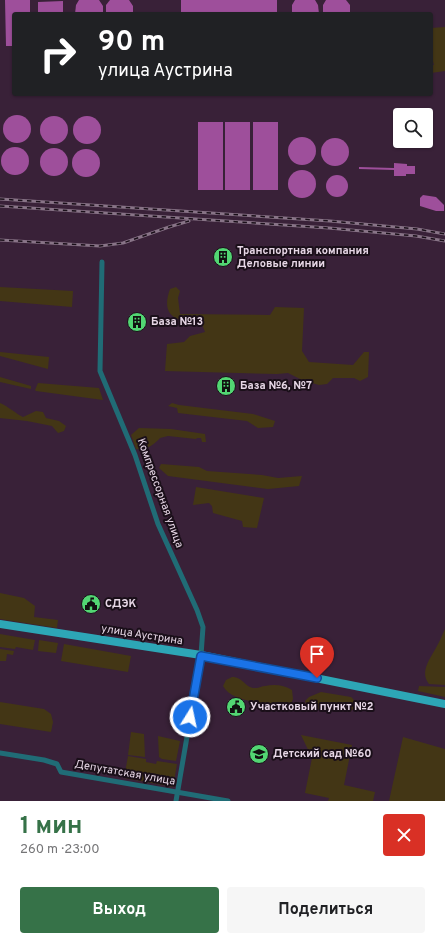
<!DOCTYPE html>
<html lang="ru">
<head>
<meta charset="utf-8">
<style>
	body { margin:0; font-family:Overpass,sans-serif; background:#f6f6f6; color:#202124; height:100vh; display:flex; flex-direction:column; font-size:15px; white-space:nowrap }
	* { box-sizing:border-box; margin:0 }
	p { font-size:13px; color:#757577 }
	.icon { flex:none; width:22px; height:22px; fill:none; stroke:currentColor; stroke-width:2; stroke-linecap:round; stroke-linejoin:round }
	.map { position:relative; height:801px; overflow:hidden }
	.drawer { display:flex; flex-direction:column; background:#fff; flex:1 }
	.drawer>* { flex:none }
	.banner { position:absolute; left:12px; top:12px; width:421px; height:84px; border-radius:4px; box-shadow:0 1px 3px #0004; background:#202124; color:#fff; overflow:hidden }
	.fabs { position:absolute; left:393px; top:108px; display:grid; gap:8px }
	.fabs a { display:grid; place-items:center; width:40px; height:40px; border-radius:4px; background:#fff; box-shadow:0 1px 3px #0004; font-size:20px }
	.pin { position:absolute; display:grid; place-items:center; width:34px; height:34px; color:#fff; margin:-41px -17px; border-radius:50% 50% 50% 0; rotate:-45deg; box-shadow:0 0 4px #0007 }
	.pin .icon { rotate:45deg }
	.me { position:absolute; width:44px; margin:-22px; rotate:10deg; stroke-linejoin:round; filter:drop-shadow(0 0 3px #0008) }
	.turn { display:flex; align-items:center; gap:14px; height:84px; padding:0 20px; font-size:18px }
	.turn .icon { width:52px; height:52px; stroke-width:2.5 }
	.turn b { display:block; font-size:28px; line-height:34px }
	.round { display:grid; place-items:center; flex:none; width:42px; height:42px; border-radius:4px; background:#f6f6f6 }
	.headline { display:flex; align-items:center; justify-content:space-between; height:68px; padding:0 20px }
	h1 { font-size:24px; font-weight:700; line-height:30px; color:#367248 }
	.cta { display:flex; gap:8px; margin-top:auto; padding:8px 20px }
	.cta a { flex:1; height:46px; border-radius:4px; background:#367248; color:#fff; font-size:16px; font-weight:700; line-height:46px; text-align:center }
	.cta a+a { background:#f6f6f6; color:#202124 }
	.map>svg:first-child { display:block }
</style>
</head>
<body>
<div class="map">
<svg width="445" height="801" viewBox="0 0 445 801">
	<rect width="100%" height="100%" fill="#392138"/>
	<g fill="#433615">
		<path d="M445 27V71L431 73V65H434L431 54V28Z"/>
		<path d="M0 287 73 291 72 307 0 301Z"/>
		<path d="M176 287 180 291 178 298 180 314 270 315 275 307 304 308 302 351 309 362 353 365 364 352H369L368 377 360 381 354 378H333L327 384 319 385 302 380 288 373 277 374 165 371 167 344 184 342 190 336 205 332 201 322C177 322 160 317 170 289Z"/>
		<path d="M0 352 49 357 48 369 0 356Z"/>
		<path d="M0 377 31 386V389L0 382Z"/>
		<path d="M38 383 99 388 103 400 36 391 35 390Z"/>
		<path d="M0 403C9 407 15 413 23 417L36 411 43 412 46 418 59 421 66 426 64 431 58 433 52 426 27 421 0 418Z"/>
		<path d="M172 403 179 405 253 414 275 421 273 427 258 428 247 421 178 413 177 408 168 406Z"/>
		<path d="M139 428 171 429 205 434 206 442H202L201 438H197L196 439 168 436 160 438C154 445 145 451 136 449L131 435Z"/>
		<path d="M161 464 199 467 207 471 262 475 278 478 302 476 299 486 268 489 168 476 159 468Z"/>
		<path d="M196 487 264 498 257 528 243 527 242 521 213 513 212 506 209 503 193 505Z"/>
		<path d="M0 593 24 598 35 606 34 617 58 620 57 628 0 619Z"/>
		<path d="M445 629V685L429 684C419 671 431 658 437 646 440 641 442 635 445 629Z"/>
		<path d="M0 634 35 640 33 650 16 647 15 649 0 647Z"/>
		<path d="M39 640 58 643 56 653 38 651Z"/>
		<path d="M64 644 131 656 128 672 61 661Z"/>
		<path d="M0 649 14 651 13 655 7 654 6 661H0Z"/>
		<path d="M232 677C244 677 245 689 256 688 259 688 262 686 265 686 275 684 284 685 292 690L293 699 291 704 287 706C270 704 232 703 223 686L226 680Z"/>
		<path d="M419 686 445 687V697L418 691Z"/>
		<path d="M321 692 351 697C355 700 355 703 354 708L350 712C344 710 337 709 331 708 322 708 308 713 305 701L309 697Z"/>
		<path d="M0 702 44 709 51 714 53 722 51 732 0 724Z"/>
		<path d="M131 732 144 734 145 757 128 755Z"/>
		<path d="M301 735 352 745 344 785 375 792 373 801H328L329 798 305 793 312 758Z"/>
		<path d="M158 736 180 741 176 761 162 759 159 757Z"/>
		<path d="M403 737 445 749V801H389Z"/>
		<path d="M128 756 146 759V762L156 764 157 761 177 764 173 787 124 778Z"/>
	</g>
	<g fill="#9e4f9b">
		<path d="M5 0H30V14H14V46H6Z"/>
		<path d="M79 0H99L103 6V14H75L76 5Z"/>
		<path d="M110 0H129L133 6V14H106V5Z"/>
		<rect x="181" y="0" width="96" height="14"/>
		<path d="M295 0H315L318 5 319 14H292V5Z"/>
		<path d="M326 0H346L350 5V14H323V5Z"/>
		<path d="M63 1V14H38V2Z"/>
		<circle cx="17" cy="129" r="14"/>
		<circle cx="87" cy="130" r="14"/>
		<circle cx="54" cy="130" r="14"/>
		<rect x="198" y="122" width="25" height="68"/>
		<rect x="225" y="122" width="25" height="68"/>
		<rect x="253" y="122" width="25" height="68"/>
		<circle cx="302" cy="151" r="14"/>
		<circle cx="335" cy="152" r="14"/>
		<circle cx="15" cy="161" r="14"/>
		<circle cx="54" cy="162" r="14"/>
		<circle cx="86" cy="163" r="14"/>
		<path d="M394 163 407 164V166H415V174H406V176H394V170L359 169V167L394 168Z"/>
		<circle cx="302" cy="184" r="14"/>
		<circle cx="337" cy="186" r="11"/>
		<path d="M423 195 436 197 444 205V211H436L420 206V198Z"/>
	</g>
	<g fill="none" stroke-linecap="round" stroke-linejoin="round">
		<g stroke="#206c76" stroke-width="5">
			<path d="M102 262 100 371 135 455 158 524 197 610 203 627 201 655 176 801"/>
			<path d="M0 753 44 760 57 764 61 772 228 801"/>
		</g>
		<path stroke="#2da6b6" stroke-width="8" d="M0 624 201 655 445 704"/>
		<g stroke="#887487" stroke-width="3">
			<g id="rail">
				<path d="M0 199 330 221 417 229 445 234"/>
				<path d="M0 206 329 228 416 236 445 241"/>
				<path d="M0 240 100 246 123 243 169 227 189 221"/>
			</g>
		</g>
		<use href="#rail" stroke="#1a0f19" stroke-width="1.5" stroke-dasharray="4.5" stroke-linecap="butt"/>
	</g>
	<g fill="none" stroke-linecap="round" stroke-linejoin="round">
		<g stroke="#114b97" stroke-width="10">
			<path id="route" d="M190 717 201 656 317 678"/>
		</g>
		<use href="#route" stroke="#1a73e8" stroke-width="7"/>
	</g>
	<defs>
		<g id="building-disc" transform="scale(1)"><circle r="9.5" fill="#52d673" stroke="#1a0f19"/><path d="M-4-6H4V6H1V3H-1V6H-4ZM-2.5-4.3h1.7v1.8h-1.7ZM.8-4.3h1.7v1.8H.8ZM-2.5-1h1.7V.8h-1.7ZM.8-1h1.7V.8H.8Z" fill="#111"/></g>
		<g id="civic-disc" transform="scale(1)"><circle r="9.5" fill="#52d673" stroke="#1a0f19"/><path d="M-.6-6.5H3V-4.5H.6V-3L4-1V1h2V6H-6V1h2V-1L-.6-3ZM-1.2 2.5V6h2.4V2.5Z" fill="#111"/></g>
		<g id="school-disc" transform="scale(1)"><circle r="9.5" fill="#52d673" stroke="#1a0f19"/><path d="M0-5L7-2L0 1L-7-2ZM-4 1L0 2.5L4 1V4Q0 6-4 4Z" fill="#111"/></g>
	</defs>
	<g fill-rule="evenodd">
		<use href="#building-disc" x="223" y="257"/>
		<use href="#building-disc" x="137" y="322"/>
		<use href="#building-disc" x="226" y="386"/>
		<use href="#civic-disc" x="91" y="604"/>
		<use href="#civic-disc" x="236" y="707"/>
		<use href="#school-disc" x="259" y="754"/>
	</g>
	<g text-anchor="middle" dominant-baseline="central" stroke-width="4" stroke-linejoin="round" paint-order="stroke">
		<g font-size="11" font-weight="bold" fill="#e7d7e6" stroke="#1a0f19" text-anchor="start">
			<text x="237" y="251">Транспортная компания<tspan x="237" dy="13">Деловые линии</tspan></text>
			<text x="151" y="322">База №13</text>
			<text x="240" y="386">База №6, №7</text>
			<text x="105" y="604">СДЭК</text>
			<text x="250" y="707">Участковый пункт №2</text>
			<text x="273" y="754">Детский сад №60</text>
		</g>
		<g font-size="11" fill="#e7d7e6" stroke="#1a0f19">
			<text transform="translate(160 493) rotate(70)">Компрессорная улица</text>
			<text transform="translate(142 635) rotate(9)">улица Аустрина</text>
			<text transform="translate(125 773) rotate(10)">Депутатская улица</text>
		</g>
	</g>
</svg>
<div class="fabs">
<a><svg class="icon" aria-label="search" viewBox="0 0 24 24"><circle cx="10" cy="10" r="6"/><path d="M15 15l6 6"/></svg></a>
</div>
<div class="pin" style="left:317px;top:678px;background:#d93025"><svg class="icon" aria-label="arrive" viewBox="0 0 24 24"><path d="M6 21V4h12l-3 4 3 4H6"/></svg></div>
<svg class="me" style="left:190px;top:717px" viewBox="-20 -20 40 40"><circle r="17" fill="#1a73e8" stroke="#fff" stroke-width="3"/><path d="M0-11L8 9 0 5-8 9z" fill="#fff"/></svg>
<div class="banner">
<div class="turn"><svg class="icon" aria-label="right" viewBox="0 0 24 24"><path d="M7 20v-9h11M14 6l5 5-5 5"/></svg><div><b>90 m</b>улица Аустрина</div></div>
</div>
</div>
<section class="drawer">
<div class="headline"><div><h1>1 мин</h1><p>260 m · 23:00</p></div><a class="round" style="background:#d93025;color:#fff"><svg class="icon" aria-label="close" viewBox="0 0 24 24"><path d="M6 6l12 12M18 6L6 18"/></svg></a></div>
<div class="cta"><a>Выход</a><a>Поделиться</a></div>
</section>
</body>
</html>
